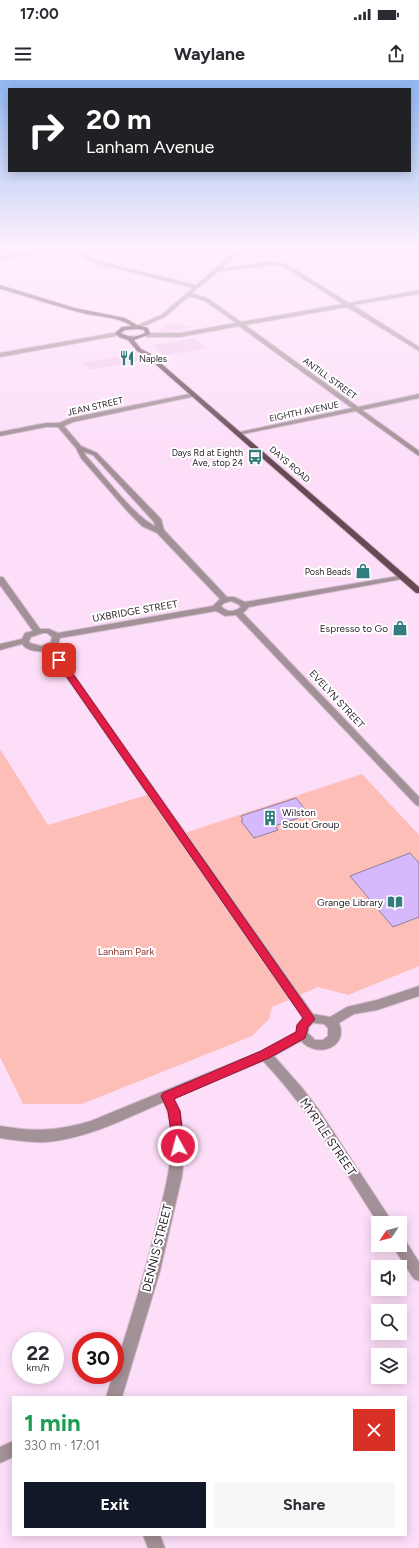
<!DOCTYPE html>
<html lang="en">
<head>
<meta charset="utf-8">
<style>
	body { margin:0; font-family:Figtree,sans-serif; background:#f7f7f7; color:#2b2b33; height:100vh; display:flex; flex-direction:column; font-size:15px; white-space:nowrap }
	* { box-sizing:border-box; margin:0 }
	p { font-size:13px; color:#7c7c81 }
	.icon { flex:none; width:22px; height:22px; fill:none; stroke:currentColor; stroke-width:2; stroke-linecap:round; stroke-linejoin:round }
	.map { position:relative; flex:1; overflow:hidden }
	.panel { position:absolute; left:12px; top:1316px; width:395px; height:140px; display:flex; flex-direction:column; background:#fff; border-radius:0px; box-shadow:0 2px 10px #0003 }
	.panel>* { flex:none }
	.hud { position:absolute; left:8px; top:8px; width:403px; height:84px; border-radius:0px; box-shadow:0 2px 10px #0003; background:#202124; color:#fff; overflow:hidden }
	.needle { width:26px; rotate:235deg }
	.tools { position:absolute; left:371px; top:1136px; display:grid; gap:8px }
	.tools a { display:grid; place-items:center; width:36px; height:36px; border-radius:0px; background:#fff; box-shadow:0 2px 10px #0003; font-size:20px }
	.speed { position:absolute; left:12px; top:1252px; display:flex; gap:8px; font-size:20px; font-weight:700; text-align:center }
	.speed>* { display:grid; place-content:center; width:52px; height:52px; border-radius:50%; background:#fff; box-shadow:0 2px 10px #0003; line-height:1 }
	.speed small { font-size:10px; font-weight:400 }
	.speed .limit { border:6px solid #d22; background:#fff; color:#111 }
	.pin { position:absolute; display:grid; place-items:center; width:34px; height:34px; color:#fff; margin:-17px; border-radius:8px; box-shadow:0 2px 6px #0006 }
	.me { position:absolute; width:44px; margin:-22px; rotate:353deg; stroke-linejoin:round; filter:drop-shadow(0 0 3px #0008) }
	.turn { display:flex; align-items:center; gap:14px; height:84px; padding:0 12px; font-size:18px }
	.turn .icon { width:52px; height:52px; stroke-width:2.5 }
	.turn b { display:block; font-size:28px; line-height:34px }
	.round { display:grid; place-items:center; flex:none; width:42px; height:42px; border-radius:0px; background:#f7f7f7 }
	.overview { display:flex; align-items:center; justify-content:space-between; height:68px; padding:0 12px }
	h1 { font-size:24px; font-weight:700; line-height:30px; color:#1e9e55 }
	.button { display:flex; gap:8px; margin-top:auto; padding:8px 12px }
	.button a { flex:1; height:46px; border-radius:0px; background:#111827; color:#fff; font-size:16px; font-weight:700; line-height:46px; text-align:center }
	.button a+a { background:#f7f7f7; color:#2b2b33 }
	.status { display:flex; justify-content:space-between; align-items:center; height:28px; padding:0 20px; background:#fff; direction:ltr }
	.status svg { height:11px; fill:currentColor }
	header { display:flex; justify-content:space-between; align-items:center; height:52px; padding:0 12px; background:#fff; font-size:18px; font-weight:700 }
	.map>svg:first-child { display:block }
</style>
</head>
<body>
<div class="status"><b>17:00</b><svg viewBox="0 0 49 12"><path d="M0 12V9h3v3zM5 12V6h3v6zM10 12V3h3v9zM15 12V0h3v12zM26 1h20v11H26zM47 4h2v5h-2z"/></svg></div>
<header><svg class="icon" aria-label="menu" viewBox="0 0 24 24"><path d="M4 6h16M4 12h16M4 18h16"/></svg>Waylane<svg class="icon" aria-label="share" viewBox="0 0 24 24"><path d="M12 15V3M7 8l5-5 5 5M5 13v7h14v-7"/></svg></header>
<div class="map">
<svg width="419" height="1468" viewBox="0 0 419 1468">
	<rect width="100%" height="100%" fill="#fddef9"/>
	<g fill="#f3ceee">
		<path d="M169 243 195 247 162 253 158 250Z"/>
		<path d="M194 258 207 268 163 276 153 266 154 265Z"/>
		<path d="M136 273 144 280 90 290 82 283Z"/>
	</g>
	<path fill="#fdbeb8" d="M0 669 48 745 150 714 176 756 362 694 419 755V886L348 915 318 907 272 927 269 939 252 956 82 1024H23L0 977Z"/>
	<g fill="#d6b9fc" stroke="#8c7f9e">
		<path d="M296 718 309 734 275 746 278 750 254 758 241 741 243 740 241 736Z"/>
		<path d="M410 773 419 783V837L393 847 350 796Z"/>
	</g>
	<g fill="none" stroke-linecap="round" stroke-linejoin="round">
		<g stroke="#d8bcd4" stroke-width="2">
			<g id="minor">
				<path d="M69 166H75L95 180 196 205 241 166H246L222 188 268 182 286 184 349 223 419 210V214L353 225 419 267V271L347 227 245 245 358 327 419 314V318L362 330 419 371V376L356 331 238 355 237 354 240 352 352 328 239 246 180 257H147L144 255 147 253H180L236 243 205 221 189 216 165 237 140 248H136V246L161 235 193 208 91 182 72 169 0 179V177ZM276 185 283 186 343 224 241 242 209 219 192 213 219 191Z"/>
				<path d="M119 252 121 253V255L0 277V273Z"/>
				<path d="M194 313 196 314V316L73 342 64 346 81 366 97 373 161 439 164 450 227 517H234L245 522 405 495 406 497 402 499 249 527 243 533 419 717V726L416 725 236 535 225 536 216 531 60 558 58 565 52 568 62 578 313 934 330 937 347 927 377 920 419 906V916L377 930 354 934 339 943C349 967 318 979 301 961L274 976 303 1009 319 1030 393 1143H378C342 1087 309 1029 263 981L174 1018 180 1031 185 1066 182 1096 160 1191 122 1317H106L113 1295H115V1289C130 1240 146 1192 157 1142 166 1106 180 1059 164 1022 126 1038 87 1059 46 1062 31 1063 15 1060 0 1058V1046C34 1052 58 1051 91 1041L261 971 296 952 297 945 303 938 56 582 45 571C37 572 27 571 22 564L0 570V564L22 559 25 553 33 551 0 505V497H3L40 549H49L58 553 213 526 220 519 157 453 142 446 129 433 81 378 76 368 58 347H46L0 356V352L46 343H59L71 338ZM84 372 93 375 154 442 155 446C135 437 103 394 86 376ZM231 521 238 524 241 527C234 532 227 533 221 526L224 523ZM43 553H47L52 557 51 562 41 566 30 563 29 561 31 557ZM313 943 324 944 328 948V956L323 960H315L308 953 309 947Z"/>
				<path d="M400 1158 405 1160 419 1182V1201L414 1199 395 1170 393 1165H400Z"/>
				<path d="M13 1361V1377L0 1383V1367Z"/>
				<path d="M143 1455H160L165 1468H148Z"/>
			</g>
		</g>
		<g stroke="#d8bcd4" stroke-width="2">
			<path id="major" d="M0 205 75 228 125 238 137 245 148 248 150 254 134 260 141 269 149 273 419 507V513H416L145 275 137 271 128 260 119 257 115 253 122 247 131 246 130 245C117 237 100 237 86 234 57 227 29 217 0 209ZM138 249 144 250 145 253C137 257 129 258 121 253L125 250Z"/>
		</g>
		<use href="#minor" fill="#a29196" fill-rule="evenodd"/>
		<use href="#major" fill="#664952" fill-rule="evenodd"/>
	</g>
	<linearGradient id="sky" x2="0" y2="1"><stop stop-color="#91b7f1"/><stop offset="0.45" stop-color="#fef0fc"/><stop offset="1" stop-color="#fef0fc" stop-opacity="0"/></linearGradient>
	<rect width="419" height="371" fill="url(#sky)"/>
	<path fill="#e11d48" stroke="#92132f" d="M56 578H62L315 939 308 947 305 958 269 978 174 1019 180 1031 184 1066 183 1069 178 1071 174 1069 173 1066 168 1031 161 1016 163 1013 261 971 296 952 297 945 303 938 55 580Z"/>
	<defs>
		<g id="restaurant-bare" transform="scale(1.2)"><path d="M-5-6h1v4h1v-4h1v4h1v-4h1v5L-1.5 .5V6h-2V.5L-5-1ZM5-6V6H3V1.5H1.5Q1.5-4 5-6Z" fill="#337c7e" stroke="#fff" stroke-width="2.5" paint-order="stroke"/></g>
		<g id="bus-bare" transform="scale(1.2)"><path d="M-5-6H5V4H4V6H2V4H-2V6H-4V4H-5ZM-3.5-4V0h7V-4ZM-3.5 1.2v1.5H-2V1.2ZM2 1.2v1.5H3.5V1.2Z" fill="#337c7e" stroke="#fff" stroke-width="2.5" paint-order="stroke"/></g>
		<g id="shop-bare" transform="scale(1.2)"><path d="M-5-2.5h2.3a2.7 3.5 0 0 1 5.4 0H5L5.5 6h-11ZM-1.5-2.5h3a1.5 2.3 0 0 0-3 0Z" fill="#337c7e" stroke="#fff" stroke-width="2.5" paint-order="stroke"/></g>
		<g id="building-bare" transform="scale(1.2)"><path d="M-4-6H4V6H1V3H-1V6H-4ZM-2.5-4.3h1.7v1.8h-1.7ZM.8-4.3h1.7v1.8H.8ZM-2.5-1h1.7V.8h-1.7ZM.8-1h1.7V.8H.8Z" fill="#337c7e" stroke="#fff" stroke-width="2.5" paint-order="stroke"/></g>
		<g id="library-bare" transform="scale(1.2)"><path d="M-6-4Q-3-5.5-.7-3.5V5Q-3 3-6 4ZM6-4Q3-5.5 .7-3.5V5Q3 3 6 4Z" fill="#337c7e" stroke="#fff" stroke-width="2.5" paint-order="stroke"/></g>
	</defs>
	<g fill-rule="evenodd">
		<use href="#restaurant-bare" x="127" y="278"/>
		<use href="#bus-bare" x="255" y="377"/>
		<use href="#shop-bare" x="363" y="491"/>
		<use href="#shop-bare" x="400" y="548"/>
		<use href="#building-bare" x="270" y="738"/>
		<use href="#library-bare" x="395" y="822"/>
	</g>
	<g text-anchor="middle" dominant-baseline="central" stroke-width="4" stroke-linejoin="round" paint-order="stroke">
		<g font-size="9" fill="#2d222b" stroke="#fff" text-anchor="end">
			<text x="139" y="278" text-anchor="start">Naples</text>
			<text x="243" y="372">Days Rd at Eighth<tspan x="243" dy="10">Ave, stop 24</tspan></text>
			<text x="351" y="491">Posh Beads</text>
		</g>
		<g font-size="9" fill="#2d222b" stroke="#fff">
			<text transform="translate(330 298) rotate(36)">ANTILL STREET</text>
			<text transform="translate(95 326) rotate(-13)">JEAN STREET</text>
			<text transform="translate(304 331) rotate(-12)">EIGHTH AVENUE</text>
			<text transform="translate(290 384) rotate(41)">DAYS ROAD</text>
		</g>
		<g font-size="10" fill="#2d222b" stroke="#fff">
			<text transform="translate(135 531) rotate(-10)">UXBRIDGE STREET</text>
			<text transform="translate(337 619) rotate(47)">EVELYN STREET</text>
		</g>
		<g font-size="10" fill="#2d222b" stroke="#fff" text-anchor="end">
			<text x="388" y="548">Espresso to Go</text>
			<text x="282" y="732" text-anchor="start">Wilston<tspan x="282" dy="12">Scout Group</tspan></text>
			<text x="383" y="822">Grange Library</text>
		</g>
		<g font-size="10" fill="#8d312f" stroke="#fff">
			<text x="126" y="871">Lanham Park</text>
		</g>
		<g font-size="12" fill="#2d222b" stroke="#fff">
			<text transform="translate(328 1057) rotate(56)">MYRTLE STREET</text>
			<text transform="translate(157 1168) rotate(-76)">DENNIS STREET</text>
		</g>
	</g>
</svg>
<div class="tools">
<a><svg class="needle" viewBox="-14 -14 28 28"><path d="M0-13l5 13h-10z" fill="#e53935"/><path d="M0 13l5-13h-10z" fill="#7c7c81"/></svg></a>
<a><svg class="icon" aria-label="sound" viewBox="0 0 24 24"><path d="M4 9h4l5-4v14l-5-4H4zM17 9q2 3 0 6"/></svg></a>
<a><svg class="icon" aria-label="search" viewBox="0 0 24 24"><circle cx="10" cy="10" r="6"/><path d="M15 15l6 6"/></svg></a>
<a><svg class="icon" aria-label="layers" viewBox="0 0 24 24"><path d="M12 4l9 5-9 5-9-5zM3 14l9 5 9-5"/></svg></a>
</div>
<div class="speed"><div>22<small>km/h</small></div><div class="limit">30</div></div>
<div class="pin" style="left:59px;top:580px;background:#d93025"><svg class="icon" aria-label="arrive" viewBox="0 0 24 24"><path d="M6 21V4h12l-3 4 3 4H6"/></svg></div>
<svg class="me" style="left:178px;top:1066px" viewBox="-20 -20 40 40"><circle r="17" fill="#e11d48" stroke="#fff" stroke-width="3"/><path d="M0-11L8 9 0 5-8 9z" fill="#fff"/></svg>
<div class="hud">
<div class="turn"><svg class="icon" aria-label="right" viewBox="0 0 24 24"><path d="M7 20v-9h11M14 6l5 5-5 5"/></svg><div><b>20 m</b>Lanham Avenue</div></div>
</div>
<section class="panel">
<div class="overview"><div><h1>1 min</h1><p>330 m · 17:01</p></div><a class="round" style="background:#d93025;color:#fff"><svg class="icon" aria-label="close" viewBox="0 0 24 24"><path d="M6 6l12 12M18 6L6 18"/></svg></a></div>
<div class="button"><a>Exit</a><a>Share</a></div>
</section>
</div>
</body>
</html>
